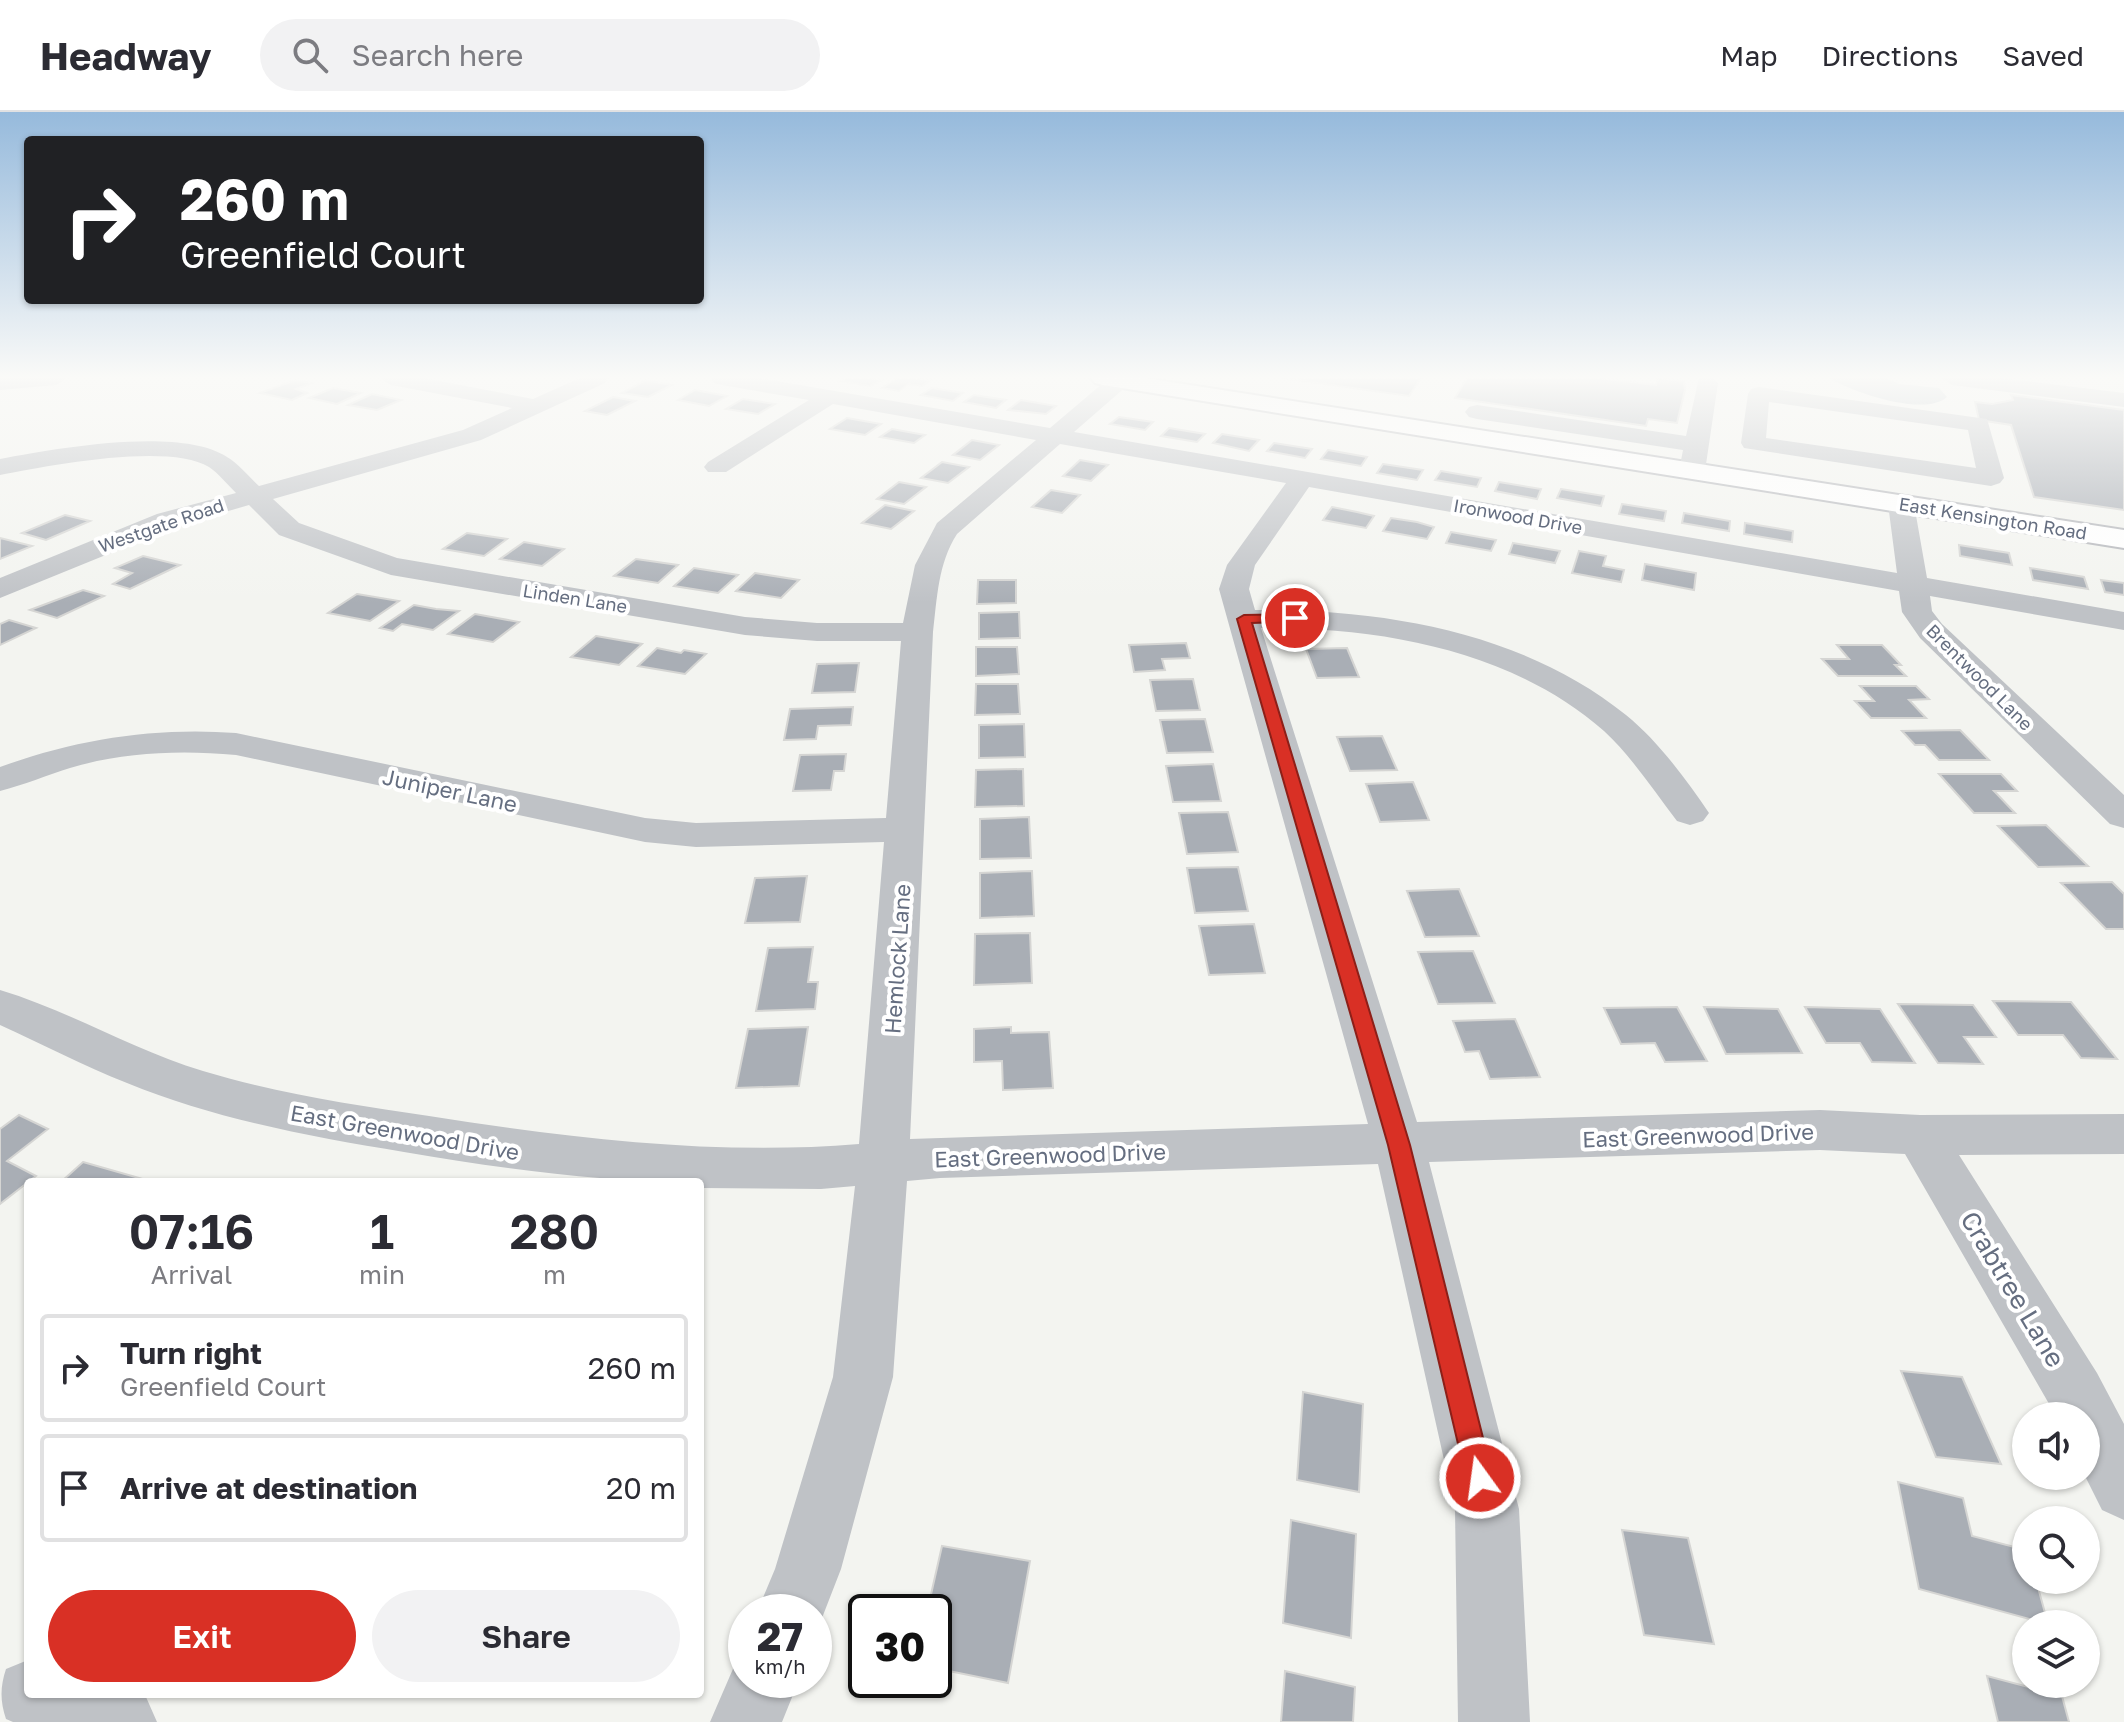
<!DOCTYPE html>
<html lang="en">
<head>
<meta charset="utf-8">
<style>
	body { margin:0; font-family:"Golos Text",sans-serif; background:#f2f2f3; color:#2b2b33; height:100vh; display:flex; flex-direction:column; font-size:30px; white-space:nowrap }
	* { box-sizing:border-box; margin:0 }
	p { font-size:26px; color:#7c7c81 }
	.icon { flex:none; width:44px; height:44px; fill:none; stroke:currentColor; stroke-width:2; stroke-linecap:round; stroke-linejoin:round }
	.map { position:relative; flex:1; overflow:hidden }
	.sheet { position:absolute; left:24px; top:1066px; width:680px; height:520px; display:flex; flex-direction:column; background:#fff; border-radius:8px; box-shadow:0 2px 6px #0004 }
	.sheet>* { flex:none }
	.hud { position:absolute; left:24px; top:24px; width:680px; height:168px; border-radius:8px; box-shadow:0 2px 6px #0004; background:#202124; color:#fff; overflow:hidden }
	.fabs { position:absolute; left:2012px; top:1290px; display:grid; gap:16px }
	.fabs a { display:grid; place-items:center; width:88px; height:88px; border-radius:50%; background:#fff; box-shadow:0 2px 6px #0004; font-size:40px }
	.speed { position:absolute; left:728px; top:1482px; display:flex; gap:16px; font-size:40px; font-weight:700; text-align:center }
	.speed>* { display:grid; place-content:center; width:104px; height:104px; border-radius:50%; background:#fff; box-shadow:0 2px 6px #0004; line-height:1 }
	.speed small { font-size:20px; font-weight:400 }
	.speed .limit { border:4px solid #111; border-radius:12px; background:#fff; color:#111 }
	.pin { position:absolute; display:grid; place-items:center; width:68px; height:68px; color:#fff; margin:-34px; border:4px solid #fff; border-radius:50%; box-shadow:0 2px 8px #0007 }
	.me { position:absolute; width:88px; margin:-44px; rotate:346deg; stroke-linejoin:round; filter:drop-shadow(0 0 6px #0008) }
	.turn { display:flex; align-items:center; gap:28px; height:168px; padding:0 24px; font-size:36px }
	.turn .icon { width:104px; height:104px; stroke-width:2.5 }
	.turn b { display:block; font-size:56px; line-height:68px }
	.eta { display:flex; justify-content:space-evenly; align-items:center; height:136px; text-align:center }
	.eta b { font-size:48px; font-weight:600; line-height:56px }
	.cta { display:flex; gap:16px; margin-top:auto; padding:16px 24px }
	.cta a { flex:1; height:92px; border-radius:48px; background:#d93025; color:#fff; font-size:32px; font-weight:600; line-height:92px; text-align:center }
	.cta a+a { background:#f2f2f3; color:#2b2b33 }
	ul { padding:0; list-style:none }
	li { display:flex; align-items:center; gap:24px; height:108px; margin:0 16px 12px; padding:0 8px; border:4px solid #e1e1e2; border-radius:8px }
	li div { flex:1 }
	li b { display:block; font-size:30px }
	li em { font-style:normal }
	header { display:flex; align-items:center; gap:48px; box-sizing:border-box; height:112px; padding:0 40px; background:#fff; border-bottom:2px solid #e1e1e2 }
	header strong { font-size:38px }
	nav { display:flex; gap:44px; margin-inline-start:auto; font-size:28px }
	.search { width:560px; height:72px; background:#f2f2f3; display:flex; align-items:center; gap:20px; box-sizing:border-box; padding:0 28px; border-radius:44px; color:#7c7c81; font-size:30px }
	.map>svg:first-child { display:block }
</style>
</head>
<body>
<header>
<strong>Headway</strong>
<div class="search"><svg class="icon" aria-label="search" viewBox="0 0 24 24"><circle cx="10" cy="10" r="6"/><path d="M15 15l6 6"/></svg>Search here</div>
<nav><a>Map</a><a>Directions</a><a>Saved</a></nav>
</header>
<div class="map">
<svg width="2124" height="1610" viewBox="0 0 2124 1610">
	<rect width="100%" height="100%" fill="#f3f4f0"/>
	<path fill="#bbc3ca" d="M1829 266H1887L1899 272 1939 276 1947 285C1925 305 1854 281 1829 266Z"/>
	<g fill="#a9aeb5" stroke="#d5d5d3" stroke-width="2">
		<path d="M846 266H870L882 268 870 274 840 269Z"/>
		<path d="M897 266H914L931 268 922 274 908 272 899 279 882 276Z"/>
		<path d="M1282 266H1421L1409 284Z"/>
		<path d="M1467 266H1598L1656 273 1658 266 1684 269 1685 278 1677 311 1648 307 1646 314 1455 286Z"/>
		<path d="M295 268 312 271 296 277 307 281 292 288 260 281Z"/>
		<path d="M646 268 672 273 648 285 622 281Z"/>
		<path d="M333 276 361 281 337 292 309 286Z"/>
		<path d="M932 276 963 281 953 289 921 283Z"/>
		<path d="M695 278 727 284 709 294 678 288Z"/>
		<path d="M372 282 401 288 377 298 348 293Z"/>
		<path d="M974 283 1006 288 996 296 964 290Z"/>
		<path d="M2011 283 2124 298V398L2034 385 2011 313 1979 308 1975 290 1992 292 2013 288Z"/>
		<path d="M613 285 635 289 607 303 585 299Z"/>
		<path d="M743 287 775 292 758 302 726 297Z"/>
		<path d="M1021 288 1056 294 1046 302 1008 298Z"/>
		<path d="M1119 305 1153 310 1145 318 1110 312Z"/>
		<path d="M847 306 881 312 865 323 830 317Z"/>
		<path d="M1169 316 1205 322 1197 330 1161 324Z"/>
		<path d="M892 317 925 323 914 331 880 325Z"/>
		<path d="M1222 322 1259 328 1249 339 1213 331Z"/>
		<path d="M972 328 999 333 980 348 953 343Z"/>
		<path d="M1274 331 1312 337 1305 346 1267 339Z"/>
		<path d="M1328 338 1367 345 1361 354 1321 347Z"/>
		<path d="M1080 348 1108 353 1091 369 1063 364Z"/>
		<path d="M942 350 969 355 948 371 921 366Z"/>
		<path d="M1383 352 1423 358 1417 368 1377 361Z"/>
		<path d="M1441 359 1481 366 1477 375 1435 368Z"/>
		<path d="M899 370 926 375 904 392 877 387Z"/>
		<path d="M1499 370 1541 377 1537 387 1495 379Z"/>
		<path d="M1561 377 1604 384 1601 394 1557 386Z"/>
		<path d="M1051 378 1080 383 1062 401 1032 395Z"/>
		<path d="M1622 392 1666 399 1664 409 1619 402Z"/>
		<path d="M885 393 914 399 891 417 862 411Z"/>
		<path d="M1332 395 1357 400 1374 404 1366 416 1323 408Z"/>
		<path d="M1684 401 1730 409 1729 419 1682 411Z"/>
		<path d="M65 403 90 409 46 428 22 421Z"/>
		<path d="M1391 406 1417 410 1434 415 1427 427 1383 419Z"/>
		<path d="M1745 411 1793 419 1792 430 1744 422Z"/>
		<path d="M1451 420 1496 428 1491 439 1446 431Z"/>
		<path d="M467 421 507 427 484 444 443 437Z"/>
		<path d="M0 426 32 434 0 447Z"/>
		<path d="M524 430 564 437 542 454 500 447Z"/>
		<path d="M1513 431 1560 439 1555 451 1509 442Z"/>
		<path d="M1959 433 2009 441 2012 453 1960 444Z"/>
		<path d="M1579 439 1606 444 1603 454 1624 458 1621 470 1572 461Z"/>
		<path d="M143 444 180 453 130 477 113 472 132 461 115 456Z"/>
		<path d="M636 447 678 453 658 471 614 464Z"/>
		<path d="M1645 452 1696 461 1694 478 1642 468Z"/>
		<path d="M694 456 738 463 718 481 674 474Z"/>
		<path d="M2030 456 2084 465 2088 477 2033 468Z"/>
		<path d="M755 461 799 468 781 486 736 479Z"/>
		<path d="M978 468H1016V491L977 492Z"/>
		<path d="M2101 468 2124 471V483L2105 480Z"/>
		<path d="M83 478 104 484 57 506 30 498Z"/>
		<path d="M357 482 399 489 370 509 328 501Z"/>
		<path d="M414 493 436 497 459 499 433 518 402 512 393 519 380 516Z"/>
		<path d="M1019 500 1020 526 979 527V501Z"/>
		<path d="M475 502 519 510 493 530 448 522Z"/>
		<path d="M9 508 36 516 0 533V512Z"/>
		<path d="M596 524 642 532 619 553 571 545Z"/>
		<path d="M1186 531 1190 546 1162 547 1165 558 1134 560 1129 533Z"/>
		<path d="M1837 533H1882L1901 553H1895L1906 564H1838L1822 547H1849Z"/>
		<path d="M976 535H1017L1019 562 976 564Z"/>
		<path d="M657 536 681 541 684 538 706 542 685 562 638 554Z"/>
		<path d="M1347 536 1359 565 1317 566 1306 537Z"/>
		<path d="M859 551 855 580 812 581 817 552Z"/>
		<path d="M1193 567 1200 598 1156 599 1150 568Z"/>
		<path d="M976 572H1018L1020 602 975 603Z"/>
		<path d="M1860 574H1916L1929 587 1909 588 1926 606H1871L1855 589H1874Z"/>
		<path d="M853 595 851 613 818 614 816 627 784 628 790 597Z"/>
		<path d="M1205 607 1213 640 1167 641 1160 608Z"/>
		<path d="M1024 612 1025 645 979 646V613Z"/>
		<path d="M1960 618 1989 648H1939L1925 633H1915L1902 619Z"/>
		<path d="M1382 624 1397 658 1350 659 1337 625Z"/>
		<path d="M846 642 844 659H834L831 678 793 679 800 643Z"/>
		<path d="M1213 652 1221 689 1173 690 1166 654Z"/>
		<path d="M1023 657 1024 694 975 695 976 658Z"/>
		<path d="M1939 662H2001L2017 679H1994L2015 701H1974Z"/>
		<path d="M1413 670 1429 708 1380 710 1366 672Z"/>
		<path d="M1228 700 1238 740 1187 742 1179 701Z"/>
		<path d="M1029 705 1031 746 980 747V707Z"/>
		<path d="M2046 713 2088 754 2038 755 1998 714Z"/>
		<path d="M1238 755 1248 799 1195 801 1187 756Z"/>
		<path d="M1032 759 1034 804 980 806V761Z"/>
		<path d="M807 764 800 810 745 811 755 766Z"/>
		<path d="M2112 770 2124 782V817H2106L2061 771Z"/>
		<path d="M1459 777 1479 824 1425 825 1407 779Z"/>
		<path d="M1254 812 1265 861 1209 863 1199 814Z"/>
		<path d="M1030 821 1032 871 974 873 975 822Z"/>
		<path d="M813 835 808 870H818L815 897 756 899 768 836Z"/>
		<path d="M1473 839 1495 891 1438 892 1418 840Z"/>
		<path d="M1993 889 2071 890 2117 947 2081 946 2063 923H2018Z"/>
		<path d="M1898 892 1973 893 1996 925H1964L1983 952 1938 951Z"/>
		<path d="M1677 895 1707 949 1665 950 1655 931 1621 932 1604 896Z"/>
		<path d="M1704 895 1778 897 1802 941 1726 942Z"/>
		<path d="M1805 895 1880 897 1915 951 1872 950 1860 931H1826Z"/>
		<path d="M1515 907 1540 965 1490 967 1479 939 1465 940 1453 909Z"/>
		<path d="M808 915 799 974 736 976 748 917Z"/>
		<path d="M1011 915V921L1049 920 1053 976 1003 978 1002 949 974 950V917Z"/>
		<path d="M19 1003 48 1017 7 1049 36 1064 0 1092V1017Z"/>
		<path d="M83 1050 146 1068 61 1070Z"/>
		<path d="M1901 1259 1962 1265 2001 1352 1936 1345Z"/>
		<path d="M1303 1280 1363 1292 1359 1380 1297 1368Z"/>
		<path d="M1898 1370 1963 1386 1972 1424 2026 1438V1468H2036L2048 1512 1919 1477Z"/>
		<path d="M1291 1408 1356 1422 1351 1526 1283 1511Z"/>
		<path d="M1622 1418 1688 1426 1714 1532 1644 1523Z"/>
		<path d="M942 1434 1030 1449 1008 1571 934 1556V1500H927Z"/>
		<path d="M1285 1559 1355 1575 1353 1610H1281Z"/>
		<path d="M1987 1564 2062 1584 2069 1610H1998Z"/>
	</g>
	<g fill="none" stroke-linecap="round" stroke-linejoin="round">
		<g stroke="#b3b5ba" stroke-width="4">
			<path id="major" d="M1091 266H1145L2124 418V436L1103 273 1095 271Z"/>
		</g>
		<g fill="#bfc2c6" fill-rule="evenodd">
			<path d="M0 266H67L56 273 0 278Z"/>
			<path d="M380 266H424L533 287 580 266H608L605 271 481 328 273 387 299 411 397 446 745 505 817 511H903L915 453 937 411 1036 328 833 292 726 360H708L704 355 708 350 809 288 722 273 714 271 711 266H759L1050 316 1109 266H1129L1128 273 1074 320 1897 461 1888 392 1892 386H1910L1914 392 1927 466 2124 500V518L1930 484 1932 499 1942 512 2124 683V716L2110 712 1920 526 1902 500 1899 479 1309 375 1255 453 1249 477 1255 498C1384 497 1523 520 1626 603 1658 629 1686 667 1709 701L1703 709 1690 713 1677 709C1654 679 1632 645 1604 619 1512 538 1380 515 1261 516L1417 1010 1820 998 1920 1003 2124 1002V1042L1959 1043 2097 1261 2124 1312V1408L2102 1398 2085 1364 2086 1304H2056L1905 1042 1820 1038 1429 1050 1519 1397 1530 1610H1458L1455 1397 1378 1052 940 1066 907 1069 893 1265 841 1457 815 1524 814 1500H757L775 1457 833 1265 855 1074 821 1077 701 1076 700 1070C597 1070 505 1057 404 1040 311 1025 215 1007 127 971 84 954 42 932 0 913V878C70 899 133 938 203 959 276 981 354 993 429 1004 570 1026 716 1044 859 1032L884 730 696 735 645 730 236 643C180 638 124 640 70 656 47 663 24 673 0 679V655C77 627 155 615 236 621L645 706 696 711 886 706 901 529H817L745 523 391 463 279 423 249 393 177 414 0 486V466L157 402 236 381C227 372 218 361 209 355 169 330 46 354 0 363V347C55 337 179 314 227 345 239 352 249 365 259 374L463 318 512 296 391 273ZM1060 332 1286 371 1227 453 1219 477 1368 1012 910 1027 933 520C937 487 938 451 957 422Z"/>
			<path d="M1699 266H1712L1718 271 1705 359 1701 364H1683L1679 359 1683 338 1477 307 1469 305 1465 300 1469 295 1477 293 1686 324Z"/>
			<path d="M1941 266H2001L2124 281V295L1952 273Z"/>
			<path d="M1759 275 1987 307 2004 366 2000 371 1991 374 1744 336 1741 331 1748 282 1751 277ZM1769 290 1968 318 1976 356 1766 326Z"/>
			<path d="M746 1540V1568H799L782 1610H710L739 1543Z"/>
			<path d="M28 1548V1582H140L146 1585 157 1610H13L6 1607C0 1589 0 1575 6 1557Z"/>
		</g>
		<use href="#major" fill="#fff" fill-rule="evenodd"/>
	</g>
	<linearGradient id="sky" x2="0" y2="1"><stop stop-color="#96badc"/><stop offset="0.54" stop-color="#fafaf8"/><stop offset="1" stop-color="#fafaf8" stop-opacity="0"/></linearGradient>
	<rect width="2124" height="491" fill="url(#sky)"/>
	<path fill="#d93025" stroke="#8d1f18" stroke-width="2" d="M1295 502 1300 503V509L1252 511 1410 1033 1493 1366 1489 1376 1480 1380 1470 1376 1466 1366 1388 1033 1237 507 1244 503Z"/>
	<g text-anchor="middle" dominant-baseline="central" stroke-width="8" stroke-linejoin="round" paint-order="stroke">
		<g font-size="18" fill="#656e80" stroke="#fff">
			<text transform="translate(1518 404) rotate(10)">Ironwood Drive</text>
			<text transform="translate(1993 406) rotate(9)">East Kensington Road</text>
			<text transform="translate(161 413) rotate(-19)">Westgate Road</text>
			<text transform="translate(575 486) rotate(9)">Linden Lane</text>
			<text transform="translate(1980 565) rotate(45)">Brentwood Lane</text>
		</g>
		<g font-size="22" fill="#656e80" stroke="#fff">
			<text transform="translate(450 678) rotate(12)">Juniper Lane</text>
			<text transform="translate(897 847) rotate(-86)">Hemlock Lane</text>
			<text transform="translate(405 1020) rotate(10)">East Greenwood Drive</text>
			<text transform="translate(1698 1023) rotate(-2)">East Greenwood Drive</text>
			<text transform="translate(1050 1043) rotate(-2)">East Greenwood Drive</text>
		</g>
		<g font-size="26" fill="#656e80" stroke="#fff">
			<text transform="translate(2013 1177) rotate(59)">Crabtree Lane</text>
		</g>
	</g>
</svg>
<div class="fabs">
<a><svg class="icon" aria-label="sound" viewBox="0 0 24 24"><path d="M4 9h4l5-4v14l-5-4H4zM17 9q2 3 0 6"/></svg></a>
<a><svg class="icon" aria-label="search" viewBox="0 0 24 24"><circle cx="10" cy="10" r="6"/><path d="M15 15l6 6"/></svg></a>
<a><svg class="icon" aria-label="layers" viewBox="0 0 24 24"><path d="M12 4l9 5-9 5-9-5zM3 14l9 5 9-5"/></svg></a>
</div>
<div class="speed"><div>27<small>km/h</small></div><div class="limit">30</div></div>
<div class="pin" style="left:1295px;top:506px;background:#d93025"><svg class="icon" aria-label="arrive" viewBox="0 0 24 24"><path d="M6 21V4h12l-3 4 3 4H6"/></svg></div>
<svg class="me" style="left:1480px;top:1366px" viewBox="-20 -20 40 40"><circle r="17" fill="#d93025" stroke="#fff" stroke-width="3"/><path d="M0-11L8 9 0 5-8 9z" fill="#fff"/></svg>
<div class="hud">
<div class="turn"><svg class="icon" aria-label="right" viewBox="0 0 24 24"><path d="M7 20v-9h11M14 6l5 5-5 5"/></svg><div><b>260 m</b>Greenfield Court</div></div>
</div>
<section class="sheet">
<div class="eta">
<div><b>07:16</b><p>Arrival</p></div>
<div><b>1</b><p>min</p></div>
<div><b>280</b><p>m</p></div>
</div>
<ul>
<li><svg class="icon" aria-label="right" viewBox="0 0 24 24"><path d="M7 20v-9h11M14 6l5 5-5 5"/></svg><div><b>Turn right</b><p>Greenfield Court</p></div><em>260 m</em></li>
<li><svg class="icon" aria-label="arrive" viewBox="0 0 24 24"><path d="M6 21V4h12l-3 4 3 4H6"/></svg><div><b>Arrive at destination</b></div><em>20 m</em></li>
</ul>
<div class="cta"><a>Exit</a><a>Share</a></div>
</section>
</div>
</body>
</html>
